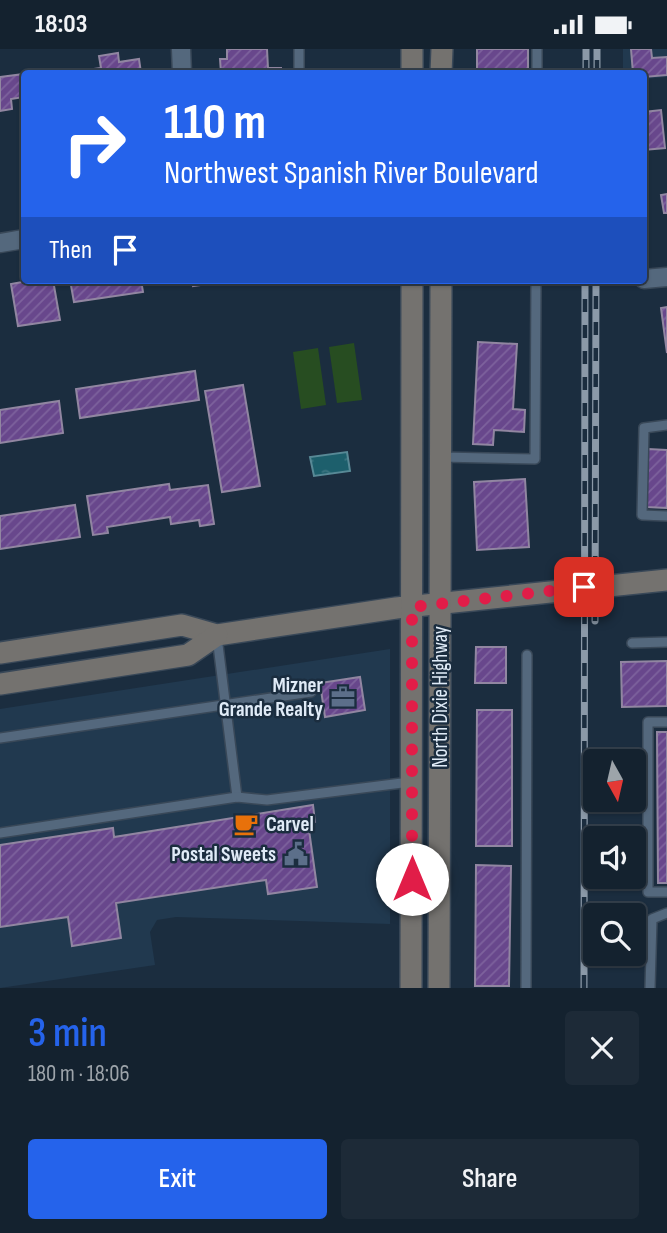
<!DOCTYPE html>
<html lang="en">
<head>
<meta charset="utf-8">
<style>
	body { margin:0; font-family:"Sofia Sans Condensed",sans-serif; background:#1d2a37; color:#f1f3f6; height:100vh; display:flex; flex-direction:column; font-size:26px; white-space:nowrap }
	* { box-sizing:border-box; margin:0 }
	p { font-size:23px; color:#9da4aa }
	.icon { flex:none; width:38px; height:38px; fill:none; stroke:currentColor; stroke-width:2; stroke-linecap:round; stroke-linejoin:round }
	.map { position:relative; height:939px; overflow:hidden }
	.drawer { display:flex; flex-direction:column; background:#14222f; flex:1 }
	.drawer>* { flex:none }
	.banner { position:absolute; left:21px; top:21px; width:626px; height:214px; border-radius:7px; box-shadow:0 2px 5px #0004,0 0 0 2px #333f4b; background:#2563eb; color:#fff; overflow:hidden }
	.needle { width:46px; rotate:172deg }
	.fabs { position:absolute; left:583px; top:700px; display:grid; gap:14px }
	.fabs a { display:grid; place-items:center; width:63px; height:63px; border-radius:7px; background:#14222f; box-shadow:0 2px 5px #0004,0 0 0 2px #333f4b; font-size:35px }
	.pin { position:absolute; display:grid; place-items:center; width:60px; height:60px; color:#fff; margin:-30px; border-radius:14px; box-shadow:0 4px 10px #0006 }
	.me { position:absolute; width:77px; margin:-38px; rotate:0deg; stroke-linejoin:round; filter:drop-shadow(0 0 5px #0008) }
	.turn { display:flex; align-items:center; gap:24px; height:147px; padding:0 28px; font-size:32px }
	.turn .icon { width:91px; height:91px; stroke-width:2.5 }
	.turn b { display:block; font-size:49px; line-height:60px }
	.then { display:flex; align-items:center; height:66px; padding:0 28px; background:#0003; gap:14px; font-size:26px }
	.round { display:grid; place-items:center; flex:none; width:74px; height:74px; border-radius:7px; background:#1d2a37 }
	.headline { display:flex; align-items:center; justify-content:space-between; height:119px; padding:0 28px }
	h1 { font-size:42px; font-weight:600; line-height:52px; color:#2563eb }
	.button { display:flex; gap:14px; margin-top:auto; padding:14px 28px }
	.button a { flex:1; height:80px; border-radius:7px; background:#2563eb; color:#fff; font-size:28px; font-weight:600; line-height:80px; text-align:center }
	.button a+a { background:#1d2a37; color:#f1f3f6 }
	.status { display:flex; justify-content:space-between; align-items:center; height:49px; padding:0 35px; background:#14222f; direction:ltr }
	.status svg { height:19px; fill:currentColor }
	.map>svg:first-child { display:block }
</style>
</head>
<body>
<div class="status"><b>18:03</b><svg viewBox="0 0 49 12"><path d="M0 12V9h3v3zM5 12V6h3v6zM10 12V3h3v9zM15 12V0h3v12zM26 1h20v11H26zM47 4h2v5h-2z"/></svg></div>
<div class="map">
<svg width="667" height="939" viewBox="0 0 667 939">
	<defs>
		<pattern id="water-ripples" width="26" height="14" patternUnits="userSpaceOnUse" patternTransform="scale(1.75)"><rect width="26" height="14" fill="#1d5f6c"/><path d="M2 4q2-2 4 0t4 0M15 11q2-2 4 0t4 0" fill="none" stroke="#3e7682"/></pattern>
		<pattern id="building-hatch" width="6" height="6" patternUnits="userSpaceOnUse" patternTransform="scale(1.75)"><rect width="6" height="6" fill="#68478c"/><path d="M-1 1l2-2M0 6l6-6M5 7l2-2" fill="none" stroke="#7d629d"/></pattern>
	</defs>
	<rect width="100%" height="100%" fill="#1b2d3f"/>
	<g fill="#21394f">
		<path d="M623 0H667V28L644 30V24H623Z"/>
		<path d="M390 600V875L176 868 157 871 150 883 155 916 0 939V660Z"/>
	</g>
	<g fill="#274d21">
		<path d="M354 294 362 351 337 354 329 298Z"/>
		<path d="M318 299 326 356 301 360 293 303Z"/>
	</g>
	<path fill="url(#water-ripples)" stroke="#588996" stroke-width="2" d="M347 403 350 422 314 427 310 408Z"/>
	<g fill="url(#building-hatch)" stroke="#9186a1" stroke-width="2">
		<path d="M227 0H267L268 19H281V24H221L220 10H227Z"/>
		<rect x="477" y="0" width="51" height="24"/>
		<path d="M631 0H651L652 9 667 8V26L644 28V24H633Z"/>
		<path d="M118 4 119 13 139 10 141 24H94L93 20 101 19 99 7Z"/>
		<path d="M24 25V48L11 50 12 60 0 62V28Z"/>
		<path d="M661 61 665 99 644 101V63Z"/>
		<path d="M667 145V164H664L661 146Z"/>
		<path d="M33 231H53L60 271 18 277 11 235Z"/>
		<path d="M70 231H141L143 243 74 253Z"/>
		<path d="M192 231H235L193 237Z"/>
		<path d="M667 258V304L661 259Z"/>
		<path d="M478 293 517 295 513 360 525 361 524 383 494 381 493 396 473 395Z"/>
		<path d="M195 322 199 351 80 369 76 340Z"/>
		<path d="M243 336 260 437 222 443 205 342Z"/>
		<path d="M59 352 63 384 0 394V361Z"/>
		<path d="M648 400 667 401V459L646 458Z"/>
		<path d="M525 430 529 498 477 501 474 433Z"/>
		<path d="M169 435 170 441 208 436 214 475 200 477 199 471 171 475 170 468 107 478 108 484 93 486 87 447Z"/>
		<path d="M75 456 80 488 0 500V467Z"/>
		<path d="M476 598H506V634H475Z"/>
		<path d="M667 612V657L622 658 621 613Z"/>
		<path d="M360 628 365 661 325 668 320 634Z"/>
		<path d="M477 661H512V797H476Z"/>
		<path d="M657 683H667V834H658Z"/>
		<path d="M313 756 315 773 308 774 317 838 268 845 266 831 116 854 121 889 72 897 68 868 0 878V796L113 779 114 788Z"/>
		<path d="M476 816 511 817 509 937H475Z"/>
	</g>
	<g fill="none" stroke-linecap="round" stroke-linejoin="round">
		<g stroke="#394858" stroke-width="12">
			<g id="service">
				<path d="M537 0V24"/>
				<path d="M299 24V0"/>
				<path d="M667 376 644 379 642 466 667 467"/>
				<path d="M441 408 535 410 536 231"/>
				<path d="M217 588 237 748"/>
				<path d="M632 594 667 593"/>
				<path d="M667 673H648V843H667"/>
				<path d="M0 689 311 643"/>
				<path d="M0 784 237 748 267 751 410 733"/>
				<path d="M526 939 527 606"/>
				<path d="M650 939 652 870 667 864"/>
			</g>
		</g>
		<g stroke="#394858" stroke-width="21">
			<g id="minor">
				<path d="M181 0 182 24"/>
				<path d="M0 194 24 190"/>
				<path d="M644 230 667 228"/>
			</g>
		</g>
		<g stroke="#394858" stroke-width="24">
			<g id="secondary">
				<path d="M412 0V24"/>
				<path d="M441 24 442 0"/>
				<path d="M0 604 182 576 217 586 396 559 667 531"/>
				<path d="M0 635 188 606 217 586"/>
				<path d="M411 939 412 231"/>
				<path d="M439 939 441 231"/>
			</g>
		</g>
		<use href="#service" stroke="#54687d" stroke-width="9"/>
		<use href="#minor" stroke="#54687d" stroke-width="18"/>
		<use href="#secondary" stroke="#74726f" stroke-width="21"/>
		<g stroke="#8b99a8" stroke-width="7">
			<g id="rail">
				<path d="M586 24V0"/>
				<path d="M597 24V0"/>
				<path d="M595 572 596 231"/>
				<path d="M584 939 585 231"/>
			</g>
		</g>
		<use href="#rail" stroke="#1b2d3f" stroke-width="4.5" stroke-dasharray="13" stroke-linecap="butt"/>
	</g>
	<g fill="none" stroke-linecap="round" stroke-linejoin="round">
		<path stroke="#e11d48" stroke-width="12" stroke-dasharray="0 21.6" d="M412 830V558L584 538"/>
	</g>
	<defs>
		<g id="office-bare" transform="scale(1.89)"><path d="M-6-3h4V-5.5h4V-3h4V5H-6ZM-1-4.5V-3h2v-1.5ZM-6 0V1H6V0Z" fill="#5c6f8a" stroke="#1b2d3f" stroke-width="2.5" paint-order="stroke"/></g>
		<g id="cafe-bare" transform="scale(1.89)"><path d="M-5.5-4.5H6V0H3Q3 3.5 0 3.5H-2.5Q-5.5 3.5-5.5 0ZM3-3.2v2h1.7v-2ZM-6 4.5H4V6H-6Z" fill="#e8710a" stroke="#1b2d3f" stroke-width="2.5" paint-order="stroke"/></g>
		<g id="civic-bare" transform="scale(1.89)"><path d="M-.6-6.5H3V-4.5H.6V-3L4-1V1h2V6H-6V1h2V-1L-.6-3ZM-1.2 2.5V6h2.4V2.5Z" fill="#5c6f8a" stroke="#1b2d3f" stroke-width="2.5" paint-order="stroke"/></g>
	</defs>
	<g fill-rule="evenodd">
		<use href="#office-bare" x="343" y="648"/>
		<use href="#cafe-bare" x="246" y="775"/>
		<use href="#civic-bare" x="296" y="805"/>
	</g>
	<g text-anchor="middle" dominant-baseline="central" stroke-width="5" stroke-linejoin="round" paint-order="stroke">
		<g font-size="21" font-weight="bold" fill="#e0ebf7" stroke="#1b2d3f" text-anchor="end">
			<text x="323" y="636">Mizner<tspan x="323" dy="24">Grande Realty</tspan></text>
			<text x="266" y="775" text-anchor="start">Carvel</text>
			<text x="276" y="805">Postal Sweets</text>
		</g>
		<g font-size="21" fill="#e0ebf7" stroke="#1b2d3f">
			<text transform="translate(440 648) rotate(-90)">North Dixie Highway</text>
		</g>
	</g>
</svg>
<div class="fabs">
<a><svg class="needle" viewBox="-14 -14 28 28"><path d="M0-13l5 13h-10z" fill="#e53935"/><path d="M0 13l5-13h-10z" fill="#9da4aa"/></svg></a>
<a><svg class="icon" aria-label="sound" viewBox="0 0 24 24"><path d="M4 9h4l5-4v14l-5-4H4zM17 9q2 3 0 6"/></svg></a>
<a><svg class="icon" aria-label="search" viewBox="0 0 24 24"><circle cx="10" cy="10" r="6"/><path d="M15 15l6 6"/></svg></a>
</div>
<div class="pin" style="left:584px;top:538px;background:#d93025"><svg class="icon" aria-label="arrive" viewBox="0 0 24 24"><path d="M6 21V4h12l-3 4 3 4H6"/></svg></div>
<svg class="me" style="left:412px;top:830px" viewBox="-20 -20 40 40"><circle r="19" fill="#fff"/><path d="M0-13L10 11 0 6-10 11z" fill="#e11d48"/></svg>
<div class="banner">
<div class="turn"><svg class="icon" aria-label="right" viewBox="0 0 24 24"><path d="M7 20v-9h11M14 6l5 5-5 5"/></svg><div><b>110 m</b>Northwest Spanish River Boulevard</div></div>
<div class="then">Then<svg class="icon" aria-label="arrive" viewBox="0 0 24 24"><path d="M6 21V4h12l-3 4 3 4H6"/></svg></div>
</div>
</div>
<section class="drawer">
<div class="headline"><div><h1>3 min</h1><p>180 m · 18:06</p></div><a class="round"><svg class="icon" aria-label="close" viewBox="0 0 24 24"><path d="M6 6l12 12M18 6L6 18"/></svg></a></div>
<div class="button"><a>Exit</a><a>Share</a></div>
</section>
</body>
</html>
